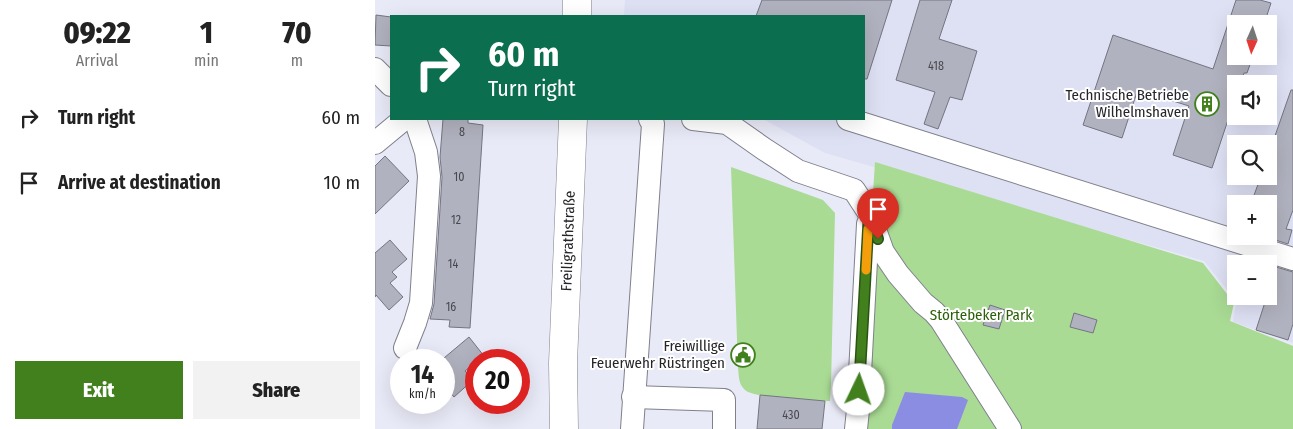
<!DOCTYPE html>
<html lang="en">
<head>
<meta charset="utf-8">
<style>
	body { margin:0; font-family:"Fira Sans Condensed",sans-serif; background:#f2f2f2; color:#222; height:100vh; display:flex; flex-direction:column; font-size:19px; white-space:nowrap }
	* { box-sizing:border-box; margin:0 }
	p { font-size:16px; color:#767676 }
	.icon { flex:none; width:28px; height:28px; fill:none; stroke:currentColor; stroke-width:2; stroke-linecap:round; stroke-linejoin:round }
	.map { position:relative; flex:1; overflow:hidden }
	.sheet { display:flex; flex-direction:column; background:#fff; width:375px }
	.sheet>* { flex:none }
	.top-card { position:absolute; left:15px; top:15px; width:475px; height:105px; border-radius:0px; box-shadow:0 5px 20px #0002; background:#0b6e4f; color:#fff; overflow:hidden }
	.needle { width:32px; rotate:183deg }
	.tools { position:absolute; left:852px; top:15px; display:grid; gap:10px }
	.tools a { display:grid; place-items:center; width:50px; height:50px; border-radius:0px; background:#fff; box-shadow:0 5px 20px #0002; font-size:25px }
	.speed { position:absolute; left:15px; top:349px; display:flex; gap:10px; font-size:25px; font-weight:700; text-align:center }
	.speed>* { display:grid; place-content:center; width:65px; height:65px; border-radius:50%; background:#fff; box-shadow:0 5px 20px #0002; line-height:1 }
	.speed small { font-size:12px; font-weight:400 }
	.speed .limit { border:8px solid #d22; background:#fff; color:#111 }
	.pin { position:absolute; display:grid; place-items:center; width:42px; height:42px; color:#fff; margin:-51px -21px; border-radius:50% 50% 50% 0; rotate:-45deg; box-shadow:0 0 5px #0007 }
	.pin .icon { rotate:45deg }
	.me { position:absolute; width:55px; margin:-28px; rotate:3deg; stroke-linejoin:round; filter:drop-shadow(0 0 4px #0008) }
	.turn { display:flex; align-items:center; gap:18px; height:105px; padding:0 15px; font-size:22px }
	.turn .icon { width:65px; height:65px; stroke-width:2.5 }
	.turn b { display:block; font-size:35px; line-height:42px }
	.eta { display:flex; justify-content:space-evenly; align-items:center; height:85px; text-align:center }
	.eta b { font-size:30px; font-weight:800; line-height:35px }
	.action { display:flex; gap:10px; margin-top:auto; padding:10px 15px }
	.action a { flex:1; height:58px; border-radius:0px; background:#42801e; color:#fff; font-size:20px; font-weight:800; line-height:58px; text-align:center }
	.action a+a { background:#f2f2f2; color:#222 }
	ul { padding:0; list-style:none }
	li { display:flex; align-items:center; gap:15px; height:65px; padding:0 15px }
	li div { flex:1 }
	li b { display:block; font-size:19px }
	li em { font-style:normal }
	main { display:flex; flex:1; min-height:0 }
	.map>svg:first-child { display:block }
</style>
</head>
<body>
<main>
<section class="sheet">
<div class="eta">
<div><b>09:22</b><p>Arrival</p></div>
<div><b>1</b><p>min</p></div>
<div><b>70</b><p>m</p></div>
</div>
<ul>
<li><svg class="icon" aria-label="right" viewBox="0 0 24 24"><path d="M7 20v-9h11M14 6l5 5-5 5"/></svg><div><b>Turn right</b></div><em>60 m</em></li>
<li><svg class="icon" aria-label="arrive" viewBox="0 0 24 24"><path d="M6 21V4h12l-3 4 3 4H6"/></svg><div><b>Arrive at destination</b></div><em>10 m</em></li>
</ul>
<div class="action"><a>Exit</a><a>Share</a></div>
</section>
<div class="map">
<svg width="918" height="429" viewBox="0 0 918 429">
	<rect width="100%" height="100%" fill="#e9eaf7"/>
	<path fill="#dee0f4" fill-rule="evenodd" d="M250 0H918V343L858 322 861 301 829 261 450 153 388 119H489V16H249ZM861 24H894V56H861ZM861 84H894V116H861ZM861 144H894V176H861ZM861 204H894V236H861ZM861 264H894V296H861Z"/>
	<g fill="#a9db94">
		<path d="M500 162 828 263 859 303 855 321 918 346V429H483Z"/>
		<path d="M356 167 448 200 460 213 456 385 455 401C441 401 378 398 370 390 363 384 364 375 363 368Z"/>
	</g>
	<path fill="#8b8de3" d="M530 392 587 397 593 400 582 429H517V425Z"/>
	<g fill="#b1b2bf" stroke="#747581">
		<path d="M387 0H517L492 79H489V16H381Z"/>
		<path d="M545 0H577L564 39 602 51 587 100 575 97 563 129 549 124 560 92 521 80Z"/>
		<path d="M861 0H885L896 3 889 24H861V56H878L872 73H869L865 84H861V96L837 168 798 155 814 106 798 101 763 89 747 138 708 125 738 35 838 69Z"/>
		<path d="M1 15 16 17V46L0 45Z"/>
		<path d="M916 90H918V210L911 229 917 230 913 244 894 238V203L878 198 886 176H894V153Z"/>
		<path d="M68 119H93V123L108 125 95 328 74 327 75 320 55 319 59 304 67 177 65 157Z"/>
		<path d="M10 156 34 181 0 214V166Z"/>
		<path d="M15 240 32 259 17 272 22 277 15 283 28 297 14 310 1 295 0 297V253Z"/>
		<path d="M901 267 918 272V324L913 340 881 330 892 296H894V289Z"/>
		<path d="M615 305 630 310 624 329 608 325Z"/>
		<path d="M699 313 722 320 718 333 695 327Z"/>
		<path d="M94 337 109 356 104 360H101V362L90 371 98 380 79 397 69 385V358Z"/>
		<path d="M385 395 450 401 447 429H382Z"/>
	</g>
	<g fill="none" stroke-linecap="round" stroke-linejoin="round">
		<g stroke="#7f808c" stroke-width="24">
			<g id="minor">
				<path d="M0 69 16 85"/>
				<path d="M318 119 352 123 389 149 423 171 479 190 494 213 508 252 523 274 548 303 559 312 566 320 635 429"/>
				<path d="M473 119 918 259"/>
				<path d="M0 143 29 119"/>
				<path d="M30 348 40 323 46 303 54 176 51 152 40 119"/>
				<path d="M258 397 349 400V429"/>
				<path d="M257 429 278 124 275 119"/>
				<path d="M481 429 483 410 493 224"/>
			</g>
		</g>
		<g stroke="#7f808c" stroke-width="29">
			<g id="major">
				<path d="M202 16V0"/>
				<path d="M189 429 188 363 198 119"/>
			</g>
		</g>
		<use href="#minor" stroke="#fff" stroke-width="22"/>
		<use href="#major" stroke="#fff" stroke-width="28"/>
	</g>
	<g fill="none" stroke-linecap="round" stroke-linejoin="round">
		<g stroke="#2b5314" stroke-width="12">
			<path id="route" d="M484 390 494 213 503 239"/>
		</g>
		<use href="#route" stroke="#42801e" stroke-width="9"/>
		<path stroke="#f59e0b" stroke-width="9" d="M491 270 493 229"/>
	</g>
	<defs>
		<g id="building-ring" transform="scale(1.25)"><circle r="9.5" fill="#fff" stroke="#42801e" stroke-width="1.5"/><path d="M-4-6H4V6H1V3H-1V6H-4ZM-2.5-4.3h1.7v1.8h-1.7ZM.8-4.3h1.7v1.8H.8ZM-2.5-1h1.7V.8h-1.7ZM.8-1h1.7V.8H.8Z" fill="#42801e"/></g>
		<g id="civic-ring" transform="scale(1.25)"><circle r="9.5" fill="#fff" stroke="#42801e" stroke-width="1.5"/><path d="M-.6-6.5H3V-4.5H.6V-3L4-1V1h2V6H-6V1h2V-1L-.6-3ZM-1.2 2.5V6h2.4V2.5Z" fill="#42801e"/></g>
	</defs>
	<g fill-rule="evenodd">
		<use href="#building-ring" x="832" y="104"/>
		<use href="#civic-ring" x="368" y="355"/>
	</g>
	<g text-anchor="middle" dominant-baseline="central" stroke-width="4" stroke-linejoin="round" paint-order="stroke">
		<g font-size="12" fill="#48494f">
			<text x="561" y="66">418</text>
			<text x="87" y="132">8</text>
			<text x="84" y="177">10</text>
			<text x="81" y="220">12</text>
			<text x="78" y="264">14</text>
			<text x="76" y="307">16</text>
			<text x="416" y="415">430</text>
		</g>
		<g font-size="15" fill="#25262a" stroke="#fff" text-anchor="end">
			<text x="814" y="95">Technische Betriebe<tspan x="814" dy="17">Wilhelmshaven</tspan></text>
			<text x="350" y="346">Freiwillige<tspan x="350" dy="17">Feuerwehr Rüstringen</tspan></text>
		</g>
		<g font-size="15" fill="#25262a" stroke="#fff">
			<text transform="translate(193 241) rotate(-88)">Freiligrathstraße</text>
		</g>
		<g font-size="15" fill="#2b5e07" stroke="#fff">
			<text x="606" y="315">Störtebeker Park</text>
		</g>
	</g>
</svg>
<div class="tools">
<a><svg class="needle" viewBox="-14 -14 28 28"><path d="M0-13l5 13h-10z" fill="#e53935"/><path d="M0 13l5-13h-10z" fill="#767676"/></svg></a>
<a><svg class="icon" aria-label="sound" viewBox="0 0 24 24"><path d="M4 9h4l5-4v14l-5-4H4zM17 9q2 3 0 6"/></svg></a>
<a><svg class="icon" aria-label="search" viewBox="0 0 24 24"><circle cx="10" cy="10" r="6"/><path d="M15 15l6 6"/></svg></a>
<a>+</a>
<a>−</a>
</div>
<div class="speed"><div>14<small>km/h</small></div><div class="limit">20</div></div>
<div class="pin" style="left:503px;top:239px;background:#d93025"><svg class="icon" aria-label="arrive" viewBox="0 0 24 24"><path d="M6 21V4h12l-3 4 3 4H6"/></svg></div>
<svg class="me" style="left:484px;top:390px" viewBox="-20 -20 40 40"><circle r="19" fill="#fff"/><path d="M0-13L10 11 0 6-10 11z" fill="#42801e"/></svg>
<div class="top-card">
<div class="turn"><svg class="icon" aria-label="right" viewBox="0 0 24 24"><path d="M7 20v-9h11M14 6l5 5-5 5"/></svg><div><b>60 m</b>Turn right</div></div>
</div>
</div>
</main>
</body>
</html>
